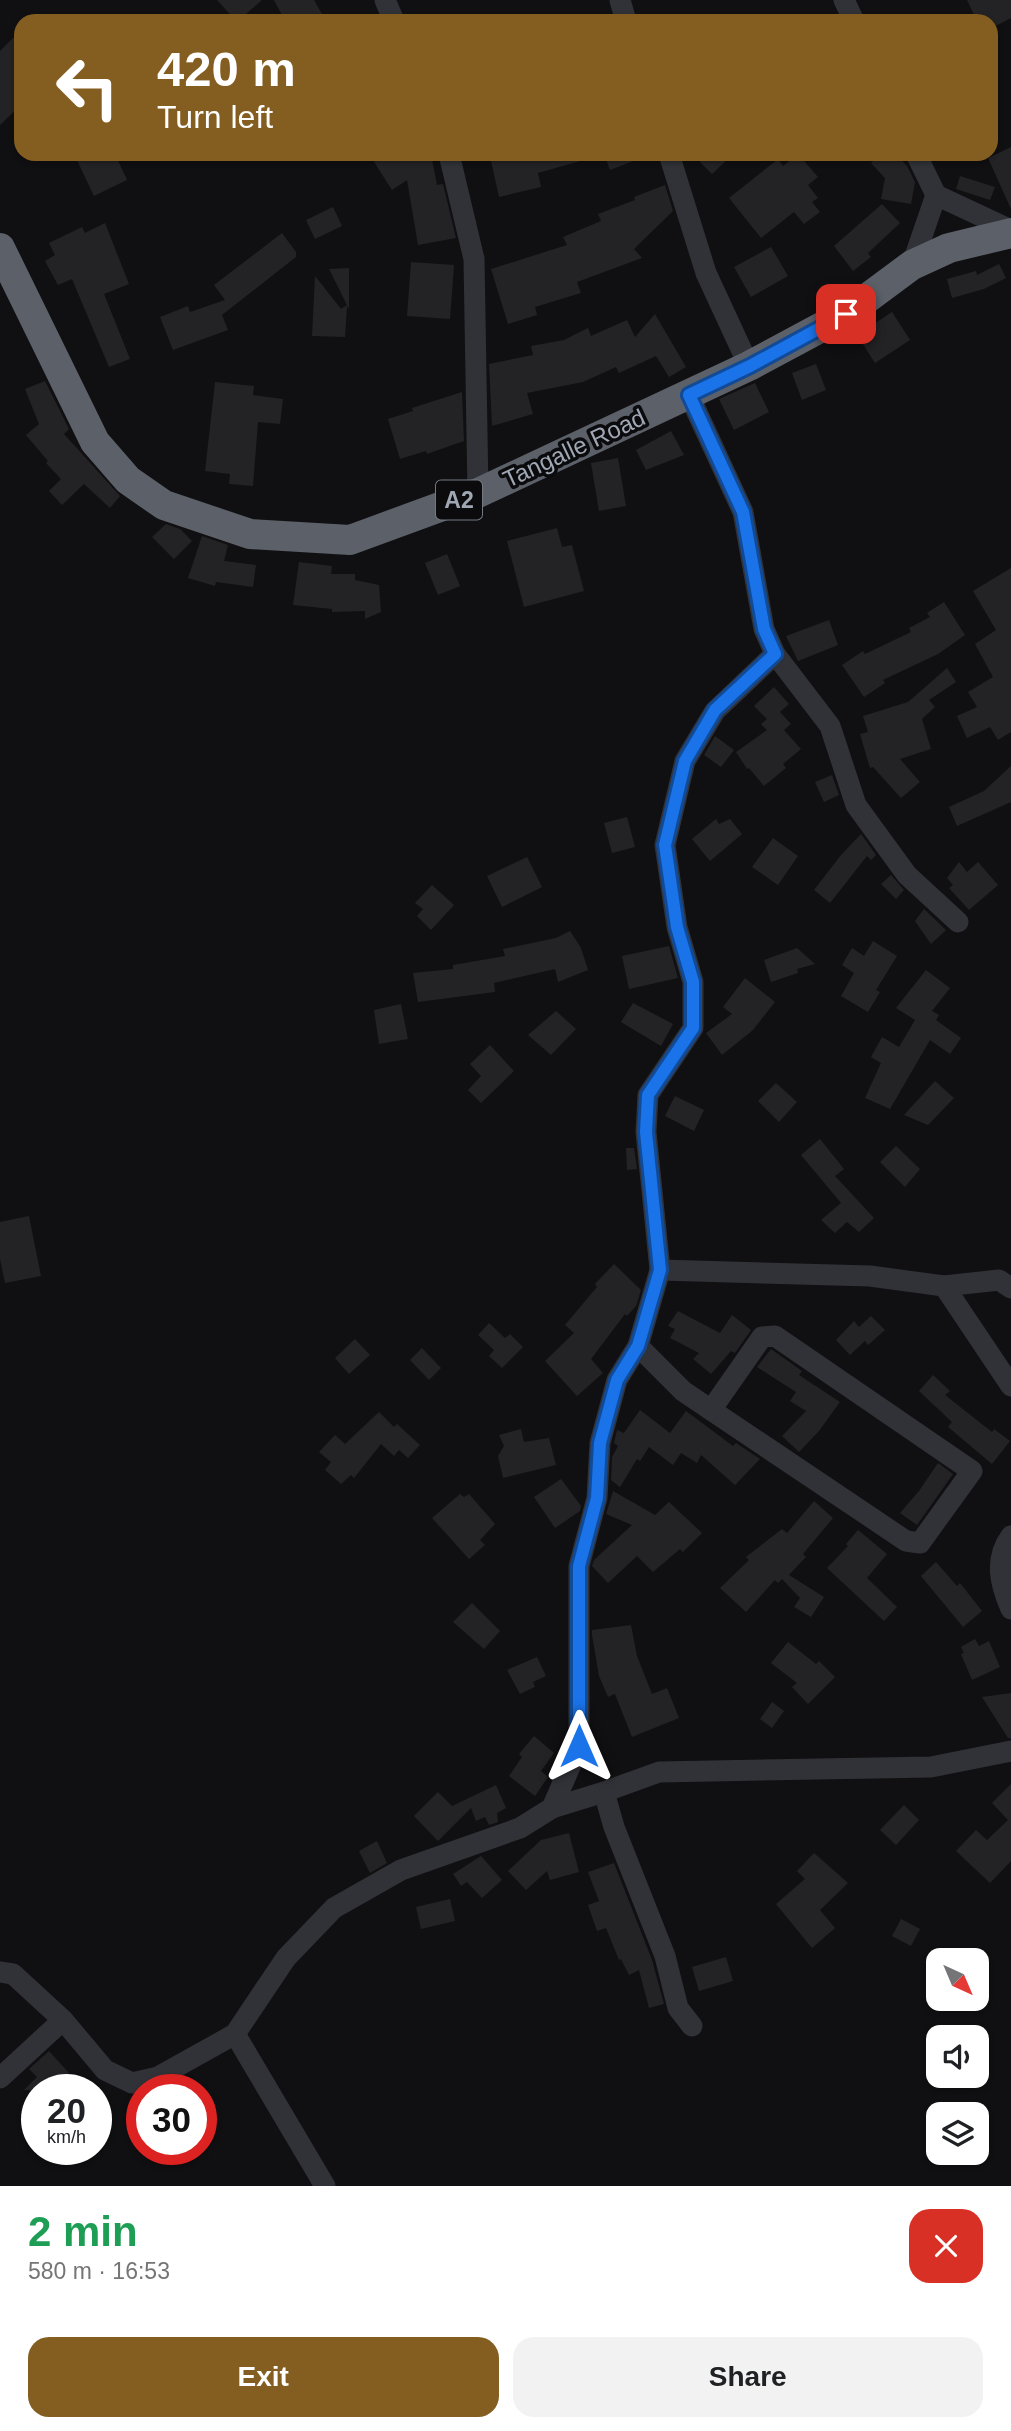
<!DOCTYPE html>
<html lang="en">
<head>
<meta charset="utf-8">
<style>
	body { margin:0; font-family:Arial,sans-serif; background:#f2f2f2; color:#202124; height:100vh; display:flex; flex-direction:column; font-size:26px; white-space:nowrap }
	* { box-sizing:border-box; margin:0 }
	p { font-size:23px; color:#757577 }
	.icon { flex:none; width:38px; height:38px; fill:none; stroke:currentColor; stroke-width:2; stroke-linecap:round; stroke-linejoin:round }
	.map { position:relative; height:2186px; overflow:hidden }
	.sheet { display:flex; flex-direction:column; background:#fff; flex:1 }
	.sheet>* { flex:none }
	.guide { position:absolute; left:14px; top:14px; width:984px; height:147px; border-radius:21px; box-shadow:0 2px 5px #0004; background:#845e20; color:#fff; overflow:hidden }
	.needle { width:46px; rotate:136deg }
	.controls { position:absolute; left:926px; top:1948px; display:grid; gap:14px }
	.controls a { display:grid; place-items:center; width:63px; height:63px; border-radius:14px; background:#fff; box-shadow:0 2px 5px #0004; font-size:35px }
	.speed { position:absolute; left:21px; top:2074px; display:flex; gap:14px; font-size:35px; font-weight:700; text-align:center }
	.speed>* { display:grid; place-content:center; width:91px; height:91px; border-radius:50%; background:#fff; box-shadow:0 2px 5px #0004; line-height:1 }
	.speed small { font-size:18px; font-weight:400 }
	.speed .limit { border:10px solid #d22; background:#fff; color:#111 }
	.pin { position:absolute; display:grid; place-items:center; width:60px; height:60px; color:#fff; margin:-30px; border-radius:14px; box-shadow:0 4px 10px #0006 }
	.me { position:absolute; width:77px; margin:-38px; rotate:0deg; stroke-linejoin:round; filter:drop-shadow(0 0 5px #0008) }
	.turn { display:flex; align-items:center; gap:24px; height:147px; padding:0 28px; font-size:32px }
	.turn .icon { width:91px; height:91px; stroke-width:2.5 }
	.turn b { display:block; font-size:49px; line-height:60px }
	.round { display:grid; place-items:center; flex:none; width:74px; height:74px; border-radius:21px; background:#f2f2f2 }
	.overview { display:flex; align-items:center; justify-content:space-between; height:119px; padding:0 28px }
	h1 { font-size:42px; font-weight:700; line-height:52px; color:#1e9e55 }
	.cta { display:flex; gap:14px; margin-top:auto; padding:14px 28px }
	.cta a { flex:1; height:80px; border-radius:21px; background:#845e20; color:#fff; font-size:28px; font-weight:700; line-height:80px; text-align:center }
	.cta a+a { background:#f2f2f2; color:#202124 }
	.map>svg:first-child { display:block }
</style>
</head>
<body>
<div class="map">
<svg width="1011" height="2186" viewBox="0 0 1011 2186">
	<rect width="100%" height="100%" fill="#101012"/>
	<g fill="#232326">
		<path d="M217 0H262L238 21H236Z"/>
		<path d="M274 0H314L326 21H285Z"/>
		<path d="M967 0H1011V18L990 29V21H977Z"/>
		<path d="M21 30V105L0 125V51Z"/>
		<path d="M1011 147V209L988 158Z"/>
		<path d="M74 154H115L127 180 94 196Z"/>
		<path d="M369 154H431L437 185 443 184 456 238 418 245 407 180 392 190Z"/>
		<path d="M526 154H590L591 158 538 173 541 187 499 197 491 161Z"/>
		<path d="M604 154H648L649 155 610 170Z"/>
		<path d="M708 154H733L712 174 700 162Z"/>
		<path d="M798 154 818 177 808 185 818 198 812 202 820 212 804 224 794 212 761 238 729 198 778 159 783 166Z"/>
		<path d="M881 154H896L907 166 915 182 911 204 881 199 885 178 871 163Z"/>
		<path d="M960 176 995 187 990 200 956 189Z"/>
		<path d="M665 185 673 211 634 249 642 258 577 282 581 293 535 307 537 315 508 324 491 269 567 245 563 237 601 221 598 214 635 200 634 197Z"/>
		<path d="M882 204 900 223 868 253 871 257 853 271 834 246Z"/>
		<path d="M333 207 342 226 315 239 306 220Z"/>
		<path d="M105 223 129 284 104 294 130 359 109 367 72 279 58 285 45 261 55 255 49 243 82 227 85 233Z"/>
		<path d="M282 233 296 252V257L222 315 228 330 173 350 160 317 188 306 190 312 225 300 214 285Z"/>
		<path d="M771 247 788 276 751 297 734 267Z"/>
		<path d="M411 262 454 265 450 319 407 316Z"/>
		<path d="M999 264 1006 278 984 289 952 298 947 279 976 271 977 275Z"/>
		<path d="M349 268V309L347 306 345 337 312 336 315 276 341 309 347 305 329 269Z"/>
		<path d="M892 312 910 340 875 363 857 335Z"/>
		<path d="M655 314 686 367 669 377 656 356 619 373 616 367 583 382 527 393 533 414 492 426 489 364 533 355 531 346 564 340 588 328 591 336 627 320 635 337Z"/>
		<path d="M816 364 826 390 802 400 792 373Z"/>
		<path d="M45 381 69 429 64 434 120 496 110 508 84 484 62 505 49 491 61 479 46 463 48 461 26 435 39 424 25 389Z"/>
		<path d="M215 382 254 386 253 395 283 399 280 424 258 422 253 486 229 484 230 474 205 471Z"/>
		<path d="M755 383 769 412 734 430 719 399Z"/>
		<path d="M462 392 464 441 427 454 426 451 400 459 388 419 413 411 412 408Z"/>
		<path d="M671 431 684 455 646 470 636 450Z"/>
		<path d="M618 458 626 506 599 511 591 463Z"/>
		<path d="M166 524 180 529 192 541 174 559 152 537Z"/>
		<path d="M557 528 562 547 572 545 584 591 524 607 507 541Z"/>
		<path d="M202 536 228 545 224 561 256 565 253 587 216 582 215 586 188 578Z"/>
		<path d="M447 554 460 586 438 595 425 563Z"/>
		<path d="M299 562 332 566 331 574H355V580L379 585 381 612 365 619V611L332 612V609L293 605Z"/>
		<path d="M1011 568V732L998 740 990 727 967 738 957 716 977 707 968 692 993 677 975 644 996 630 973 591Z"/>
		<path d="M944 602 965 635 938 654 883 680 885 683 864 697 842 665 863 651 865 654 911 632 909 628 930 617 927 613Z"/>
		<path d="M829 620 838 645 798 661 786 636Z"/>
		<path d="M947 668 956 682 929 700 935 707 922 719 931 749 900 759 920 782 901 798 873 767 870 768 860 734 868 732 863 716 908 702Z"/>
		<path d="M774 687 789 704 780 712 791 724 784 730 801 749 783 764 786 768 764 786 749 768 747 769 736 752 767 730 761 724 767 719 754 706Z"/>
		<path d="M715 736 734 750 721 767 704 755Z"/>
		<path d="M1011 766V802L957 826 949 807 984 791Z"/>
		<path d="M832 775 839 795 824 802 815 782Z"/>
		<path d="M627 817 635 847 612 853 604 823Z"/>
		<path d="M716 819 719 824 730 819 742 834 710 861 692 839Z"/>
		<path d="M861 834 876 855 871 860 867 856 830 903 814 890 841 855Z"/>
		<path d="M773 838 798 856 778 885 752 867Z"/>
		<path d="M527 857 542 887 502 907 487 876Z"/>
		<path d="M959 862 967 872 978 862 998 885 969 910 949 888 953 885 947 878Z"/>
		<path d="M891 875 904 890 896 899 881 884Z"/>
		<path d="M432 885 454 905 431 930 417 916 423 909 415 903Z"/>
		<path d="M924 909 946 930 931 944 915 921Z"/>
		<path d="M570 931 581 948 588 970 558 982 555 969 494 983 495 992 418 1002 413 973 453 969V965L505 956 503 949 556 938Z"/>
		<path d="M873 941 897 956 876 990 880 992 868 1012 841 996 854 973 842 965 852 948 864 956Z"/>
		<path d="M669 946 678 978 629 989 622 956Z"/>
		<path d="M797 948 815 964 797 969 798 973 771 982 764 960Z"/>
		<path d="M926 970 950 988 932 1011 939 1015 936 1020 961 1038 950 1054 930 1040 890 1109 865 1098 881 1063 871 1057 882 1037 899 1047 915 1020 896 1008Z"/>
		<path d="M745 978 775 1002 753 1030 722 1055 706 1033 732 1014 723 1007Z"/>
		<path d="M633 1003 673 1024 661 1046 621 1022Z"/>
		<path d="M401 1004 408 1039 379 1044 374 1010Z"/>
		<path d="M556 1011 576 1029 551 1055 528 1035Z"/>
		<path d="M490 1045 514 1071 481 1103 468 1090 481 1076 470 1064Z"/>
		<path d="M935 1081 954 1098 928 1125 904 1115Z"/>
		<path d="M776 1083 797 1102 779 1122 758 1101Z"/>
		<path d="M675 1096 704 1110 694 1131 665 1116Z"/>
		<path d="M820 1139 844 1169 835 1176 874 1218 859 1232 847 1222 835 1233 821 1220 841 1203 801 1155Z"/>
		<path d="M896 1146 920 1169 905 1187 880 1162Z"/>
		<path d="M626 1148H634L637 1169 627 1170Z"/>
		<path d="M29 1216 41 1276 5 1283 0 1259V1222Z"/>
		<path d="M614 1264 641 1290 636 1306 627 1316 625 1314 591 1359 603 1373 577 1396 545 1361 574 1333 565 1325 597 1287 595 1284Z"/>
		<path d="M678 1311 720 1333 732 1315 751 1330 735 1353 731 1351 711 1374 693 1359 699 1353 670 1338 675 1329 668 1326Z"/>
		<path d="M871 1316 885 1330 868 1345 865 1341 850 1355 836 1340 854 1321 859 1327Z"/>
		<path d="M489 1323 505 1338 510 1334 523 1347 502 1368 489 1356 494 1350 478 1335Z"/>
		<path d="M355 1339 370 1355 349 1374 335 1358Z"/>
		<path d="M422 1348 441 1368 429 1380 410 1360Z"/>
		<path d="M771 1349 802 1371 799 1375 840 1402 819 1431 799 1452 782 1436 806 1411 790 1401 796 1392 757 1367Z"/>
		<path d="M933 1375 950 1391 945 1395 992 1432 994 1429 1010 1441 992 1464 948 1427 952 1422 919 1391Z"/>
		<path d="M640 1410 670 1433 686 1411 733 1446 736 1443 760 1459 735 1485 701 1455 697 1463 681 1453 673 1465 649 1447 640 1461 637 1459 620 1487 611 1480 612 1457 618 1446 614 1443 617 1430 624 1433Z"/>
		<path d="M379 1412 394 1427 397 1424 420 1445 408 1458 399 1450 394 1456 381 1444 354 1478 351 1475 341 1484 325 1470 331 1462 319 1452 335 1435 345 1444Z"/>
		<path d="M521 1429 524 1442 549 1438 556 1465 503 1478 498 1456 504 1446 499 1435Z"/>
		<path d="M938 1463 953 1474 917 1525 900 1513 919 1491Z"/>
		<path d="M561 1479 581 1506 580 1511 555 1528 534 1497Z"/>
		<path d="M613 1491 655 1515 669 1502 702 1533 683 1552 680 1549 653 1572 637 1556 608 1583 592 1566 594 1560 632 1525 606 1514Z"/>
		<path d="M460 1494 464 1497 469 1494 495 1524 480 1540 485 1545 469 1559 432 1518Z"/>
		<path d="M814 1501 833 1518 803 1554 806 1557 789 1575 824 1597 811 1617 794 1607 800 1598 782 1579 778 1583 775 1580 746 1612 720 1588 749 1560 746 1557 782 1529 787 1533Z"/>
		<path d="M858 1530 887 1554 867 1578 897 1607 884 1621 827 1568 848 1546 846 1544Z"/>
		<path d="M936 1562 957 1586 960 1583 982 1611 963 1627 921 1576Z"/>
		<path d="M472 1603 500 1631 484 1649 453 1622Z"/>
		<path d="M631 1625 637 1656 652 1694 667 1688 679 1718 632 1737 615 1694 608 1697 599 1676 592 1635V1630Z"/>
		<path d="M975 1639 979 1646 989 1641 1000 1667 972 1680 961 1654 964 1653 961 1647Z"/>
		<path d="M788 1642 816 1664 819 1661 835 1677 808 1704 792 1687 797 1683 771 1663Z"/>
		<path d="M537 1657 546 1676 533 1682 535 1687 520 1694 507 1670Z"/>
		<path d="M1011 1693V1738H1008L982 1697Z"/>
		<path d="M772 1702 784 1711 772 1728 760 1719Z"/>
		<path d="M534 1736 554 1753 541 1771 548 1777 535 1796 509 1776 522 1757 519 1754Z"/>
		<path d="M1011 1784V1861L990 1883 956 1851 976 1830 987 1840 1008 1820 992 1803Z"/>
		<path d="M496 1785 506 1808 497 1813 498 1822 489 1825 485 1817 476 1821 471 1808 438 1841 414 1816 438 1792 452 1806Z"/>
		<path d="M904 1805 919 1820 896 1845 880 1830Z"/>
		<path d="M569 1833 579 1872 550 1880 547 1871 526 1890 508 1871 541 1840Z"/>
		<path d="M377 1841 387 1863 370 1873 359 1851Z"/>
		<path d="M814 1853 848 1883 820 1910 835 1928 812 1948 776 1904 805 1879 797 1871Z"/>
		<path d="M481 1856 502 1880 482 1898 467 1882 461 1886 453 1874Z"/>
		<path d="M614 1863 652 1960 664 2004 649 2008 639 1970 629 1975 621 1959 619 1960 606 1928 597 1931 588 1905 599 1901 588 1872Z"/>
		<path d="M450 1899 455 1921 421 1929 416 1907Z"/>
		<path d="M901 1919 920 1929 911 1946 892 1936Z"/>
		<path d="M726 1957 733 1981 699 1991 692 1967Z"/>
		<path d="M49 2051 69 2073 52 2090H24L37 2077 29 2069Z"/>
	</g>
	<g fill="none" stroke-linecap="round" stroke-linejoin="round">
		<g stroke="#313237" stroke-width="21">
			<path d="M385 0 394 21"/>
			<path d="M620 0 626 21"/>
			<path d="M844 0 854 21"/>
			<path d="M449 154 474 259 478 493"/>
			<path d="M669 154 706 273 749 366"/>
			<path d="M916 154 936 195 1011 230"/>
			<path d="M912 265 936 195"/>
			<path d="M689 395 743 512 764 629 775 654 830 726 856 805 907 875 958 922"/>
			<path d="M660 1270 646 1132 648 1095 693 1028V982L677 927 665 845 685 761 715 711 775 654"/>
			<path d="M944 1286 1011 1386"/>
			<path d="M775 1336 972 1471 920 1543 906 1541 711 1410 762 1337Z"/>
			<path d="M638 1346 683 1391 711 1410"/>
			<path d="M1011 1536C994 1559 1000 1584 1011 1609"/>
			<path d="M604 1792 614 1827 665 1956 678 2008 692 2026"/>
			<path d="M552 1808 604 1792 659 1772 931 1767 1011 1751"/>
			<path d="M0 1972 13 1974 63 2020 105 2070 132 2083 158 2077 235 2034 286 1958 334 1908 401 1870 520 1828 552 1808 579 1746V1566L597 1498 600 1443 617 1380 638 1346 660 1270 870 1276 944 1286 999 1280 1011 1288"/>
			<path d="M235 2034 325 2186"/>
			<path d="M0 2078 63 2020"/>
		</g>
		<path stroke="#5c6069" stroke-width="30" d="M0 248 95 442 128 480 164 505 250 534 350 540 478 493 749 366 846 314 912 265 949 248 1011 233"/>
	</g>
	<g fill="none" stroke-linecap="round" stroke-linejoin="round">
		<g stroke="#114b97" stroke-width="18">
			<path id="route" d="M579 1746V1566L597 1498 600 1443 617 1380 638 1346 660 1270 646 1132 648 1095 693 1028V982L677 927 665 845 685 761 715 710 775 654 764 629 743 512 689 395 750 366 846 314"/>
		</g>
		<use href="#route" stroke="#1a73e8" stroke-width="12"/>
	</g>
	<g text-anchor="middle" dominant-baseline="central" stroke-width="7" stroke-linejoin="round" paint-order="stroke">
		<rect fill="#0b0b0d" stroke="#737882" stroke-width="2" x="436" y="480.5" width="46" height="39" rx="5"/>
		<g font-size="23" font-weight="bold" fill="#a0a7b4">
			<text x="459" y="500">A2</text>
		</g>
		<g font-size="24" fill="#a0a7b4" stroke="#0b0b0d">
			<text transform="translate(574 448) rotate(-25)">Tangalle Road</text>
		</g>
	</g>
</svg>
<div class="controls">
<a><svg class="needle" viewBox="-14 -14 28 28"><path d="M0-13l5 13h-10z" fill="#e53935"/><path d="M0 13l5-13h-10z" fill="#757577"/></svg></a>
<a><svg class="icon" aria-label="sound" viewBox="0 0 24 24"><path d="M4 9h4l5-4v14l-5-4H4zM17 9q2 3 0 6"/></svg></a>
<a><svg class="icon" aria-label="layers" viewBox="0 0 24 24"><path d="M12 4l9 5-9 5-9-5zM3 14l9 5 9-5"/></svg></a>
</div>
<div class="speed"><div>20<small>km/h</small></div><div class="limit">30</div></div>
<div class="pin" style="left:846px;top:314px;background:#d93025"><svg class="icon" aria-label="arrive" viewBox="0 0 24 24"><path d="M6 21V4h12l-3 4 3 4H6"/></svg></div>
<svg class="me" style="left:579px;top:1746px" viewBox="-20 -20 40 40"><path d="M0-17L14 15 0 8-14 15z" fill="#1a73e8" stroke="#fff" stroke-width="4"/></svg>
<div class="guide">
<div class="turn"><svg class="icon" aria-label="left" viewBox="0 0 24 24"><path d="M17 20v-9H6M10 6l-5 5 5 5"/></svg><div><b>420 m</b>Turn left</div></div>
</div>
</div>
<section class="sheet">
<div class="overview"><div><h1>2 min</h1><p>580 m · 16:53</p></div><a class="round" style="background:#d93025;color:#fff"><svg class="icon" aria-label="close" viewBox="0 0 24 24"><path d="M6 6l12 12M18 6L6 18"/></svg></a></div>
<div class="cta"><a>Exit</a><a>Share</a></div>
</section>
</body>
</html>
